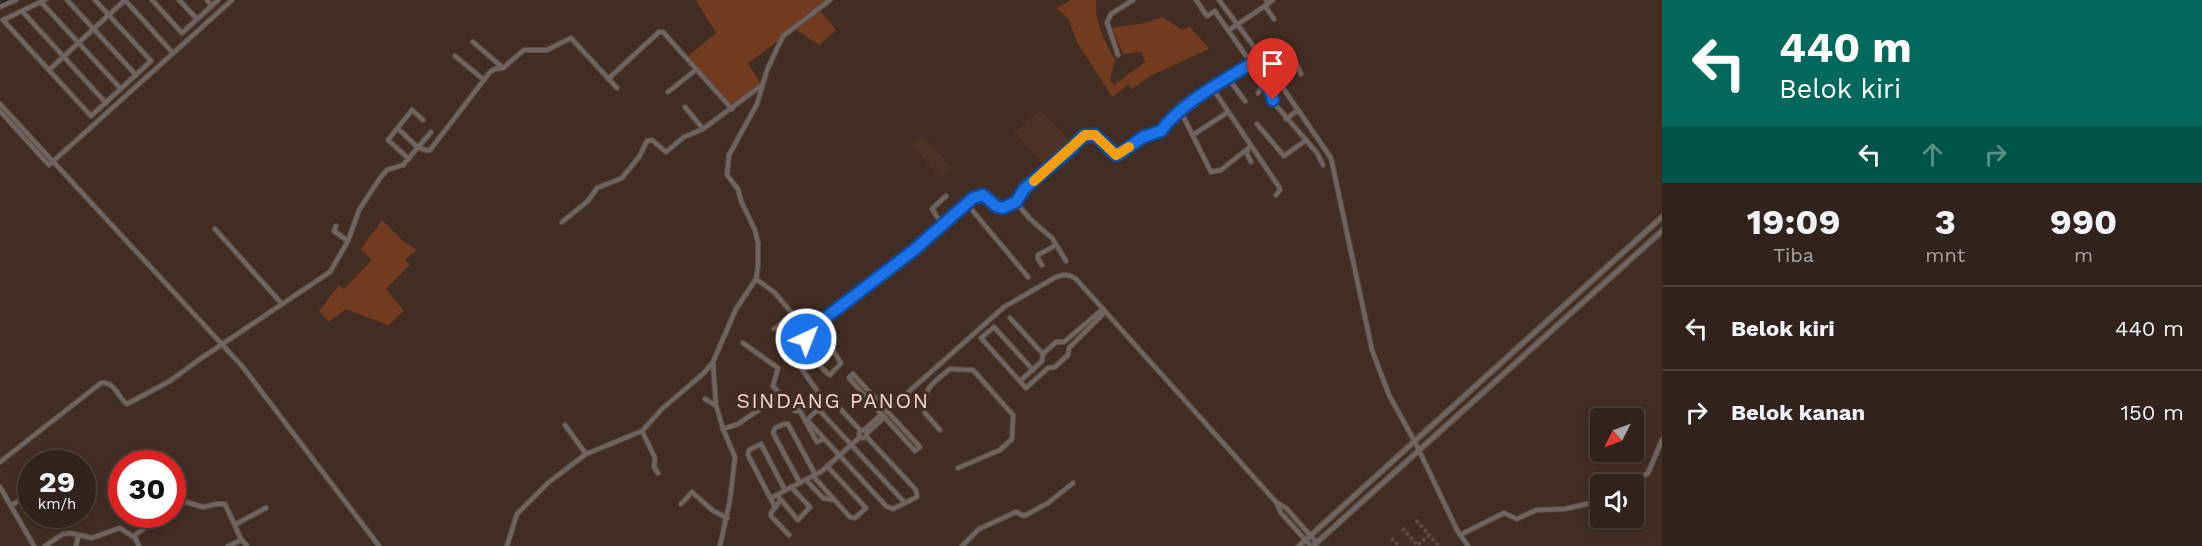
<!DOCTYPE html>
<html lang="id">
<head>
<meta charset="utf-8">
<style>
	body { margin:0; font-family:"Work Sans",sans-serif; background:#3d2f28; color:#f1f3f6; height:100vh; display:flex; flex-direction:column; font-size:22px; white-space:nowrap }
	* { box-sizing:border-box; margin:0 }
	p { font-size:20px; color:#a8a4a3 }
	.icon { flex:none; width:33px; height:33px; fill:none; stroke:currentColor; stroke-width:2; stroke-linecap:round; stroke-linejoin:round }
	.map { position:relative; flex:1; overflow:hidden }
	.side { display:flex; flex-direction:column; background:#31221b; width:540px }
	.side>* { flex:none }
	.banner { background:#00695c; color:#fff; overflow:hidden }
	.needle { width:39px; rotate:228deg }
	.controls { position:absolute; left:1590px; top:408px; display:grid; gap:12px }
	.controls a { display:grid; place-items:center; width:54px; height:54px; border-radius:6px; background:#31221b; box-shadow:0 3px 9px #0003,0 0 0 2px #4c3f3a; font-size:30px }
	.speed { position:absolute; left:18px; top:450px; display:flex; gap:12px; font-size:30px; font-weight:700; text-align:center }
	.speed>* { display:grid; place-content:center; width:78px; height:78px; border-radius:50%; background:#31221b; box-shadow:0 3px 9px #0003,0 0 0 2px #4c3f3a; line-height:1 }
	.speed small { font-size:15px; font-weight:400 }
	.speed .limit { border:9px solid #d22; background:#fff; color:#111 }
	.pin { position:absolute; display:grid; place-items:center; width:51px; height:51px; color:#fff; margin:-62px -26px; border-radius:50% 50% 50% 0; rotate:-45deg; box-shadow:0 0 6px #0007 }
	.pin .icon { rotate:45deg }
	.me { position:absolute; width:66px; margin:-33px; rotate:43deg; stroke-linejoin:round; filter:drop-shadow(0 0 4px #0008) }
	.turn { display:flex; align-items:center; gap:21px; height:126px; padding:0 18px; font-size:27px }
	.turn .icon { width:78px; height:78px; stroke-width:2.5 }
	.turn b { display:block; font-size:42px; line-height:51px }
	.lanes { display:flex; align-items:center; height:57px; padding:0 18px; background:#0003; justify-content:center; gap:30px; direction:ltr }
	.lanes .off { opacity:.35 }
	.eta { display:flex; justify-content:space-evenly; align-items:center; height:102px; text-align:center }
	.eta b { font-size:36px; font-weight:700; line-height:42px }
	ul { padding:0; list-style:none }
	li { display:flex; align-items:center; gap:18px; height:84px; padding:0 18px; border-top:2px solid #4c3f3a }
	li div { flex:1 }
	li b { display:block; font-size:22px }
	li em { font-style:normal }
	main { display:flex; flex:1; min-height:0 }
	.map>svg:first-child { display:block }
</style>
</head>
<body>
<main>
<div class="map">
<svg width="1662" height="546" viewBox="0 0 1662 546">
	<rect width="100%" height="100%" fill="#412d24"/>
	<g fill="#4d3226">
		<path d="M1040 110 1078 147 1047 168 1014 133Z"/>
		<path d="M923 136 952 168 940 177 912 145Z"/>
	</g>
	<g fill="#723a1e">
		<path d="M696 0H829L818 8 836 30 819 45 795 29 748 63 760 83 732 107 687 57 716 33Z"/>
		<path d="M1071 0H1096C1094 22 1105 41 1115 60L1110 80 1114 85 1145 62 1141 52 1123 54 1112 28 1144 23 1163 17 1182 30 1190 27 1209 49 1150 76 1132 89 1128 85 1112 97 1077 42 1068 18 1056 8Z"/>
		<path d="M382 220 403 241 417 250 405 259 410 265 386 289 404 311 388 325 346 309 329 322 319 311 339 285 344 289 372 260 361 249Z"/>
	</g>
	<g fill="none" stroke-linecap="round" stroke-linejoin="round">
		<path stroke="#08191c" stroke-width="1.5" d="M0 4 7 0"/>
		<g stroke="#5b4840" stroke-width="4" stroke-dasharray="4 2" stroke-linecap="butt">
			<path d="M1416 520 1439 546"/>
			<path d="M1402 528 1418 546"/>
			<path d="M1391 538 1399 546"/>
			<path d="M1418 545 1429 535"/>
		</g>
		<g stroke="#5d4a42" stroke-width="6">
			<g id="minor">
				<path d="M45 0 3 20 91 116 151 61 95 0"/>
				<path d="M67 0 136 75"/>
				<path d="M125 0 172 52"/>
				<path d="M152 0 182 33 218 0"/>
				<path d="M179 0 197 19"/>
				<path d="M207 0 212 6"/>
				<path d="M1196 0 1207 16 1215 11 1216 13 1270 90 1273 102 1306 140 1284 156 1257 124"/>
				<path d="M1219 0 1261 56 1331 158 1372 350 1389 395 1415 442 1457 530 1468 546"/>
				<path d="M1266 0 1268 4 1273 0"/>
				<path d="M41 2 121 89"/>
				<path d="M1265 6 1274 19"/>
				<path d="M0 7 16 0"/>
				<path d="M22 11 106 103"/>
				<path d="M1229 30 1268 4"/>
				<path d="M473 42 502 67"/>
				<path d="M1118 55 1107 22 1111 14 1133 0"/>
				<path d="M455 56 484 80"/>
				<path d="M49 70 125 0"/>
				<path d="M1228 78 1245 101"/>
				<path d="M608 79 659 32H663L732 109"/>
				<path d="M1213 89 1279 187 1280 190 1276 195"/>
				<path d="M668 92 697 69"/>
				<path d="M1258 93 1265 83"/>
				<path d="M0 104 242 366 379 546"/>
				<path d="M685 107 703 129"/>
				<path d="M0 111 49 165 232 0"/>
				<path d="M1286 119 1298 110"/>
				<path d="M398 129C408 136 417 152 430 150L490 72 495 69 503 68 524 50H547L571 38 617 88"/>
				<path d="M1193 135 1228 112"/>
				<path d="M1306 140 1317 153 1323 165"/>
				<path d="M1251 146 1221 170 1211 172 1180 110 1272 48 1288 62 1296 63 1301 74"/>
				<path d="M1248 149 1247 154 1251 162"/>
				<path d="M409 159 388 140 412 110 423 120"/>
				<path d="M1016 202 1029 218 1052 238 1066 261"/>
				<path d="M967 204 1028 277"/>
				<path d="M562 222 588 201 597 188 622 178 639 157 647 141 652 140 666 152 684 137 703 129 762 85"/>
				<path d="M336 226 334 231 348 241"/>
				<path d="M943 226 932 209 946 196"/>
				<path d="M215 229 282 304"/>
				<path d="M1042 265 1038 259V255L1056 245"/>
				<path d="M756 279 774 292 808 332 914 250 979 195H983L996 206 1003 208 1016 202 1025 189 1073 148 1083 136 1095 135 1116 155 1143 137 1161 131 1166 123 1180 110"/>
				<path d="M1010 318 1043 354"/>
				<path d="M774 329 791 315"/>
				<path d="M807 332C804 343 821 370 830 375L841 363C833 350 824 336 809 331"/>
				<path d="M743 343 778 368 773 386 781 395H786L795 411C805 411 813 403 820 395L785 345 783 339 799 324"/>
				<path d="M713 363 716 405 723 429 735 457 730 500 720 546"/>
				<path d="M1033 370 994 327 981 338 1026 388 1048 368 1055 367 1068 355 1069 348 1105 312"/>
				<path d="M853 374 920 447 915 451 849 378Z"/>
				<path d="M1020 381 1042 361 1043 354 1056 342H1064L1103 309"/>
				<path d="M904 396 910 401H916"/>
				<path d="M705 399 715 405"/>
				<path d="M831 399 861 431"/>
				<path d="M924 405 919 404 916 401 919 398H924"/>
				<path d="M887 411 1004 307 1056 277C1064 274 1069 274 1076 279L1276 502 1281 513 1311 546"/>
				<path d="M801 413 817 442 824 439"/>
				<path d="M807 420 886 506 893 509 917 497 916 490 866 436"/>
				<path d="M806 421 816 411H820L905 503"/>
				<path d="M565 425 586 454"/>
				<path d="M723 429 738 424 781 395"/>
				<path d="M864 430 882 414"/>
				<path d="M940 430 925 413C923 387 932 384 950 369L973 370 1013 415 1012 439 1000 450 958 468"/>
				<circle cx="863" cy="434" r="4"/>
				<path d="M642 431 655 458 654 467 658 473"/>
				<path d="M867 433 885 417"/>
				<path d="M0 462 101 383C115 381 118 398 127 404L170 381 200 359 330 272 348 241 359 210 380 178 387 170 403 165 431 132"/>
				<path d="M813 476 850 517 855 518 866 508 827 466"/>
				<path d="M806 480 823 498 834 500"/>
				<path d="M800 483 773 433 775 428 784 424H788L815 474"/>
				<path d="M1631 484 1648 473 1662 440"/>
				<path d="M0 487 34 546"/>
				<path d="M777 495 798 520 810 507 791 487"/>
				<path d="M771 498 822 471 860 437"/>
				<path d="M780 501 771 513V516L789 535"/>
				<path d="M1276 502 1286 508 1317 543"/>
				<path d="M681 504 692 492 712 510 727 518"/>
				<path d="M12 505 30 494 22 480"/>
				<path d="M775 507 748 455 749 450 761 444 785 490"/>
				<path d="M172 510 186 502 203 507 217 504H225L241 539 247 546"/>
				<path d="M142 514 147 527"/>
				<path d="M236 524 266 508"/>
				<path d="M1460 535 1504 513 1517 519 1536 510 1565 509 1600 501"/>
				<path d="M135 538 139 546"/>
				<path d="M45 546 63 534 70 533 92 538 120 528 135 538 136 534 166 514"/>
				<path d="M76 546 78 537"/>
				<path d="M228 546 242 540"/>
				<path d="M507 546 517 514 549 482 586 454 642 431 663 408 704 373 713 362 736 309 756 279 758 265V243L755 230 741 201 738 189 727 175 729 155 757 104 767 70 783 36 830 0"/>
				<path d="M962 546 979 529 1016 512 1024 516 1048 503 1073 483"/>
			</g>
		</g>
		<g stroke="#5d4a42" stroke-width="7">
			<g id="tertiary">
				<path d="M1299 546 1662 217"/>
				<path d="M1313 546 1662 231"/>
			</g>
		</g>
		<use href="#minor" stroke="#706462" stroke-width="4"/>
		<use href="#tertiary" stroke="#706462" stroke-width="4.5"/>
	</g>
	<g fill="none" stroke-linecap="round" stroke-linejoin="round">
		<g stroke="#114b97" stroke-width="15">
			<path id="route" d="M806 339 807 332 914 250 973 198 983 195 996 206 1003 208 1016 202 1024 189 1072 148 1083 136 1095 135 1116 155 1119 154 1143 137 1161 131C1180 104 1223 81 1252 63L1270 90 1273 100"/>
		</g>
		<use href="#route" stroke="#1a73e8" stroke-width="10"/>
		<path stroke="#f59e0b" stroke-width="10" d="M1034 181 1085 135H1095L1116 155 1129 147"/>
	</g>
	<g text-anchor="middle" dominant-baseline="central" stroke-width="6" stroke-linejoin="round" paint-order="stroke">
		<g font-size="21" letter-spacing="1.5" fill="#f4d1ca" stroke="#412d24">
			<text x="833" y="400">SINDANG PANON</text>
		</g>
	</g>
</svg>
<div class="controls">
<a><svg class="needle" viewBox="-14 -14 28 28"><path d="M0-13l5 13h-10z" fill="#e53935"/><path d="M0 13l5-13h-10z" fill="#a8a4a3"/></svg></a>
<a><svg class="icon" aria-label="sound" viewBox="0 0 24 24"><path d="M4 9h4l5-4v14l-5-4H4zM17 9q2 3 0 6"/></svg></a>
</div>
<div class="speed"><div>29<small>km/h</small></div><div class="limit">30</div></div>
<div class="pin" style="left:1273px;top:100px;background:#d93025"><svg class="icon" aria-label="arrive" viewBox="0 0 24 24"><path d="M6 21V4h12l-3 4 3 4H6"/></svg></div>
<svg class="me" style="left:806px;top:339px" viewBox="-20 -20 40 40"><circle r="17" fill="#1a73e8" stroke="#fff" stroke-width="3"/><path d="M0-11L8 9 0 5-8 9z" fill="#fff"/></svg>
</div>
<section class="side">
<div class="banner">
<div class="turn"><svg class="icon" aria-label="left" viewBox="0 0 24 24"><path d="M17 20v-9H6M10 6l-5 5 5 5"/></svg><div><b>440 m</b>Belok kiri</div></div>
<div class="lanes"><svg class="icon" aria-label="left" viewBox="0 0 24 24"><path d="M17 20v-9H6M10 6l-5 5 5 5"/></svg><svg class="icon off" aria-label="ahead" viewBox="0 0 24 24"><path d="M12 20V5M6 11l6-6 6 6"/></svg><svg class="icon off" aria-label="right" viewBox="0 0 24 24"><path d="M7 20v-9h11M14 6l5 5-5 5"/></svg></div>
</div>
<div class="eta">
<div><b>19:09</b><p>Tiba</p></div>
<div><b>3</b><p>mnt</p></div>
<div><b>990</b><p>m</p></div>
</div>
<ul>
<li><svg class="icon" aria-label="left" viewBox="0 0 24 24"><path d="M17 20v-9H6M10 6l-5 5 5 5"/></svg><div><b>Belok kiri</b></div><em>440 m</em></li>
<li><svg class="icon" aria-label="right" viewBox="0 0 24 24"><path d="M7 20v-9h11M14 6l5 5-5 5"/></svg><div><b>Belok kanan</b></div><em>150 m</em></li>
</ul>
</section>
</main>
</body>
</html>
